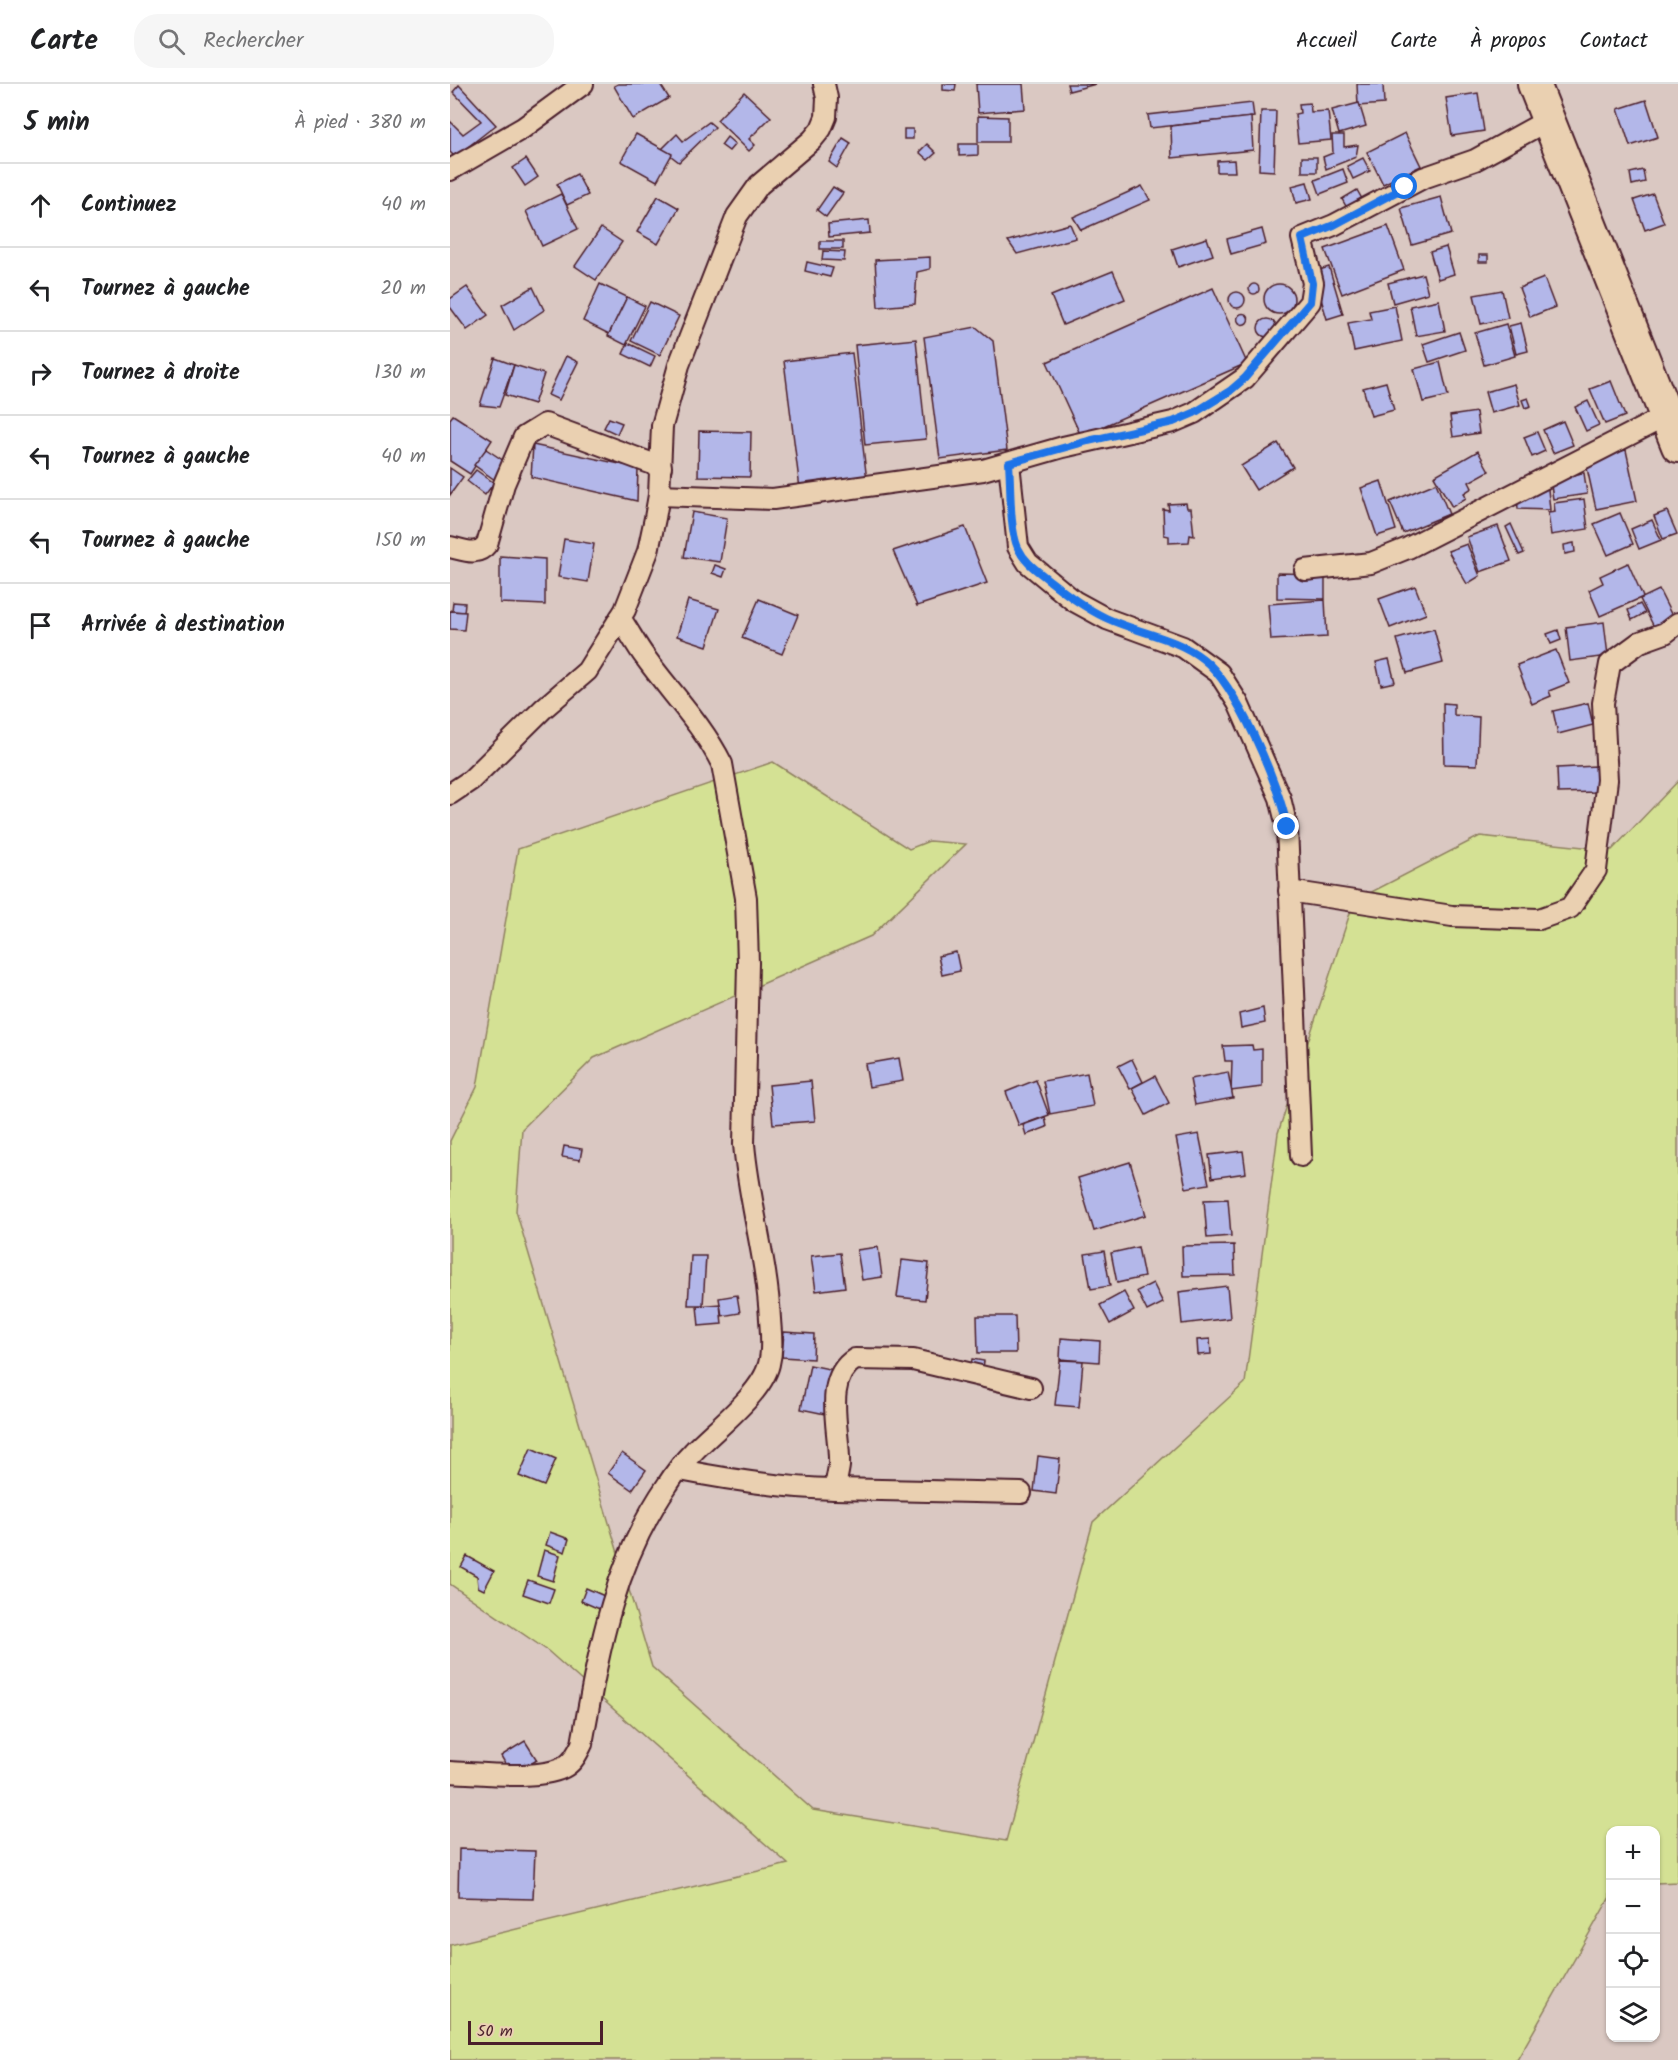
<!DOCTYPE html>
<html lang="fr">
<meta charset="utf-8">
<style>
:root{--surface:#fff;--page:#f6f6f6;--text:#202124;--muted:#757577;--line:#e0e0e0}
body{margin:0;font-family:Kalam,sans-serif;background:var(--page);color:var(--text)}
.controls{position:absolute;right:18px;bottom:18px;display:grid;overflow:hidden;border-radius:12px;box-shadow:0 2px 4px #0004}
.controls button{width:54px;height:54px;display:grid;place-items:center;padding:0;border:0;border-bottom:2px solid var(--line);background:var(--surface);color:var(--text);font:30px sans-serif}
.scale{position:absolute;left:18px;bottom:15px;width:135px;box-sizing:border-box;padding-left:6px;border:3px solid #4a1f2b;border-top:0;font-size:16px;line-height:21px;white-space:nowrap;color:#4a1f2b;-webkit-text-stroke:4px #ead0b1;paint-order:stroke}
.stop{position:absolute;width:18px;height:18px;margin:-14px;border:4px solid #1a73e8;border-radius:50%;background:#fff}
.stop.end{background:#1a73e8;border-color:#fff;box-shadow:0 2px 6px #0008}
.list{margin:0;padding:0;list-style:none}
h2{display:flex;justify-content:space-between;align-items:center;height:78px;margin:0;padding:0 24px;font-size:26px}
h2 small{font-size:20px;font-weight:400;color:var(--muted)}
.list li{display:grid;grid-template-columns:39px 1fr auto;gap:18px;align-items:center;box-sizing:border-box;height:84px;padding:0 24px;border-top:2px solid var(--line)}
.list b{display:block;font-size:22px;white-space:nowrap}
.list em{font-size:20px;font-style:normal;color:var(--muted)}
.icon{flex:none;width:33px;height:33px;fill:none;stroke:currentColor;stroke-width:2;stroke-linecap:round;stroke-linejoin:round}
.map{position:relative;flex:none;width:1228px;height:1976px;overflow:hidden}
header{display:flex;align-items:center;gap:36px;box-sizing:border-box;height:84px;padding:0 30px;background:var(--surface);border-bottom:2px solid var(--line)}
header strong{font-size:28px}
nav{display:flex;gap:33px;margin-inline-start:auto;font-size:21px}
.search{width:420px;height:54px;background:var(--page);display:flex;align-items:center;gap:15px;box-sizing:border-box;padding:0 21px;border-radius:24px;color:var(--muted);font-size:22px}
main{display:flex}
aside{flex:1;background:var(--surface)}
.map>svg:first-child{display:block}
.green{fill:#d4e194;stroke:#8f8060;stroke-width:1.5}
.building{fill:#b3b7e9;stroke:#4a1f2b;stroke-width:1.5}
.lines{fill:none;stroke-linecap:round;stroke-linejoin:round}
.minor-casing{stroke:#4a1f2b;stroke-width:24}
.primary-casing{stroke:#4a1f2b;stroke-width:36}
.minor{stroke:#ead0b1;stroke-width:20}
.primary{stroke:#ead0b1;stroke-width:32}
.route{stroke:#1a73e8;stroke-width:8}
</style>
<header>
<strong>Carte</strong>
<div class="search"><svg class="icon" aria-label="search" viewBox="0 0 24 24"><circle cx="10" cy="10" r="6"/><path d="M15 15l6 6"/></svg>Rechercher</div>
<nav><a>Accueil</a><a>Carte</a><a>À propos</a><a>Contact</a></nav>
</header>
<main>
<aside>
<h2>5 min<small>À pied · 380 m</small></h2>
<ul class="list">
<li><svg class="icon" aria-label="ahead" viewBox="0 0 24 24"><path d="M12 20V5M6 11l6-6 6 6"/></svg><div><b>Continuez</b></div><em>40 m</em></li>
<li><svg class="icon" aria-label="left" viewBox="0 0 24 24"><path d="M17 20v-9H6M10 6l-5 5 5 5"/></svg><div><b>Tournez à gauche</b></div><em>20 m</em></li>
<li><svg class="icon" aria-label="right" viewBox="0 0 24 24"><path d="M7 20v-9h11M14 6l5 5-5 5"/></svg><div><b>Tournez à droite</b></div><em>130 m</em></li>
<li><svg class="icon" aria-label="left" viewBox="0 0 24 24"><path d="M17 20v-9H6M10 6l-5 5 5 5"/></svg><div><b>Tournez à gauche</b></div><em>40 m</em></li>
<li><svg class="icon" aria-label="left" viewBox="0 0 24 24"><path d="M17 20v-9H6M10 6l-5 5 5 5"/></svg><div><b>Tournez à gauche</b></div><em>150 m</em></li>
<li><svg class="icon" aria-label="arrive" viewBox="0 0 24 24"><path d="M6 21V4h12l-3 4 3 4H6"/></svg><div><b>Arrivée à destination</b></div></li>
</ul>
</aside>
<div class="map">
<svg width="1228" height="1976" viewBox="0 0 1228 1976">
<rect width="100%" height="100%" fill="#dac8c2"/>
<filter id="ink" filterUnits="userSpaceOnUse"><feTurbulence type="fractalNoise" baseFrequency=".0167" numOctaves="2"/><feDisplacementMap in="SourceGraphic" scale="12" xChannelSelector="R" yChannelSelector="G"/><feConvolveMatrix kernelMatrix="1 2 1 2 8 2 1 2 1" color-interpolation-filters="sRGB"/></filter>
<g filter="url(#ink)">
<path class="green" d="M 323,678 L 459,765 L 479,757 L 516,760 L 421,852 L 144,974 L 72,1045 L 66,1127 L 202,1583 L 363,1726 L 556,1757 L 643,1438 L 795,1299 L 828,1049 L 904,817 L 1030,752 L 1162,766 L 1228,697 L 1228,1798 L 1206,1799 L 1206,1746 L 1160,1746 L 1160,1813 L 1067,1976 L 0,1976 L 0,1861 L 338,1780 L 98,1567 L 0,1500 L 0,1057 L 27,1003 L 68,765 Z"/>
<g class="building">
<path d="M 168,0 L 210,0 L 219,14 L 183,35 L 164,2 Z"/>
<path d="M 493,0 L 506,0 L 505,7 L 493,6 Z"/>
<path d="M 526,0 L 573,0 L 575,25 L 528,29 Z"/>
<path d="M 617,0 L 646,0 L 619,7 Z"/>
<path d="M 907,0 L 933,0 L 934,20 L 908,22 Z"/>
<path d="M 9,1 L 46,41 L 5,73 L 0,68 L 0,37 L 13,50 L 31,37 L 3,8 Z"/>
<path d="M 294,8 L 321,33 L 299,55 L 305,61 L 299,67 L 267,36 Z"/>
<path d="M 1028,9 L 1034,47 L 1002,52 L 996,14 Z"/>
<path d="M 1196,16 L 1208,53 L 1180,62 L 1168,25 Z"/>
<path d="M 802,19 L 804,33 L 700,44 L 698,31 Z"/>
<path d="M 860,19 L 861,28 L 878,27 L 881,56 L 848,59 L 845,30 L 850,29 L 849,20 Z"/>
<path d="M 909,19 L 916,42 L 889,50 L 882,26 Z"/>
<path d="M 811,27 L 826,27 L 824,87 L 809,86 Z"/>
<path d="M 528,32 L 558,33 L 558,58 L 528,58 Z"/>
<path d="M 801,33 L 803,66 L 722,74 L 721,42 Z"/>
<path d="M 259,38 L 265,43 L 229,78 L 212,65 L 227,50 L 233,57 Z"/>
<rect x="454" y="45" width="9" height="10"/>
<path d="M 955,49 L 971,82 L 933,100 L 917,68 Z"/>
<path d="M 186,50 L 222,70 L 207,97 L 171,77 Z"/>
<path d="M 882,51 L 894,51 L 894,63 L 908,61 L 906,73 L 876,85 L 873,73 L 883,69 Z"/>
<path d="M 277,53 L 285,60 L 279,67 L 271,61 Z"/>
<path d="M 393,54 L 401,59 L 387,84 L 379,78 Z"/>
<path d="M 477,60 L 486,69 L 478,76 L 469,68 Z"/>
<path d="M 509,60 L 528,60 L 528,71 L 509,72 Z"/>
<rect x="852" y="73" width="15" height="15"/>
<path d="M 913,74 L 920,87 L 903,95 L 897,82 Z"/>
<path d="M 76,75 L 88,93 L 75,102 L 63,84 Z"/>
<path d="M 784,76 L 785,88 L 767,88 L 767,77 Z"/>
<path d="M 893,85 L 898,99 L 870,110 L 865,96 Z"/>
<path d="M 1193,86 L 1195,98 L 1182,101 L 1180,89 Z"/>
<path d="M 127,90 L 138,111 L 117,121 L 107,100 Z"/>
<path d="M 857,98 L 862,115 L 846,119 L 842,102 Z"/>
<path d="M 692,102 L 700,116 L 631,146 L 623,133 Z"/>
<path d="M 383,103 L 393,109 L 376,133 L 367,126 Z"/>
<path d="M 907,106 L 912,115 L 897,124 L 892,115 Z"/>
<path d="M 111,110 L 128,145 L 92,162 L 76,127 Z"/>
<path d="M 1203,110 L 1214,139 L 1195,146 L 1184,116 Z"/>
<path d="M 208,112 L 229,124 L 208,160 L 187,148 Z"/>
<path d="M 991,113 L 1001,150 L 962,161 L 951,124 Z"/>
<path d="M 419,136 L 420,149 L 379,153 L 378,140 Z"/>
<path d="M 620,140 L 626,154 L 567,170 L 558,157 Z"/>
<path d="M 938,142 L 954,186 L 892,210 L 875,165 Z"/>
<path d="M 151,144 L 172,158 L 146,196 L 125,182 Z"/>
<path d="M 812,145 L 816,160 L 781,170 L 777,155 Z"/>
<path d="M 757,154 L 763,171 L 728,183 L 722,165 Z"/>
<rect x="370" y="157" width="23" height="8"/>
<path d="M 996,163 L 1004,190 L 988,195 L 980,168 Z"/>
<path d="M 373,167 L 395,168 L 394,177 L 372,176 Z"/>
<rect x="1029" y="171" width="9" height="7"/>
<path d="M 480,173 L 480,185 L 467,188 L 465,220 L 428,223 L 425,176 Z"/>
<path d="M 357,178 L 383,184 L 380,193 L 355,187 Z"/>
<path d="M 879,183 L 893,230 L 877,235 L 863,188 Z"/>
<path d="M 663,187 L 675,215 L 613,241 L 601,212 Z"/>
<path d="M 973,190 L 978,209 L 943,219 L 938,199 Z"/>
<path d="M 1094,194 L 1105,223 L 1080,233 L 1069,204 Z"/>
<path d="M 150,200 L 177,213 L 159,250 L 133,237 Z"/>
<circle cx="804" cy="205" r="5"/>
<circle cx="829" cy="215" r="15"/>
<path d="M 17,203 L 38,231 L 17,246 L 0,223 L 0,215 Z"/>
<path d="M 83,203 L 94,226 L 64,246 L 52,221 Z"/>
<path d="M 763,204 L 797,279 L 631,352 L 597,278 Z"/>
<path d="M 1052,206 L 1058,234 L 1031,240 L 1024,211 Z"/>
<circle cx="787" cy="216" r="8"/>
<path d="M 177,213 L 195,222 L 176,261 L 158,252 Z"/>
<path d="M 989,216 L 995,247 L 966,252 L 960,222 Z"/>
<path d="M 200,218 L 229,232 L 210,271 L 181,257 Z"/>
<path d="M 945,222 L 952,257 L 904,267 L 898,239 L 921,235 L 919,227 Z"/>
<circle cx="793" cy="235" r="5.5"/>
<circle cx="817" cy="244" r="9"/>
<path d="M 1071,239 L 1078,267 L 1066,270 L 1059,242 Z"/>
<path d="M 1056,240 L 1065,272 L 1034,281 L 1025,249 Z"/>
<path d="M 526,243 L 543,257 L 557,366 L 490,375 L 474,253 Z"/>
<path d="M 1009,248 L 1015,266 L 979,278 L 973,260 Z"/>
<path d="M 466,255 L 476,355 L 415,361 L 405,261 Z"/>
<path d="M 178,259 L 205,272 L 200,283 L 173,270 Z"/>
<path d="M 402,269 L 417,397 L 350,405 L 334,277 Z"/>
<path d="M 116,272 L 128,278 L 109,316 L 98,311 Z"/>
<path d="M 45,274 L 64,281 L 49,323 L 30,321 Z"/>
<path d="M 990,278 L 998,312 L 973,318 L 964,285 Z"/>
<path d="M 64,281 L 94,290 L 84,320 L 55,311 Z"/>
<path d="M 1161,297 L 1175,332 L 1155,340 L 1140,305 Z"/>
<path d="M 936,298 L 944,326 L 921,332 L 913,304 Z"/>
<path d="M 1064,300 L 1070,321 L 1041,329 L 1035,308 Z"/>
<path d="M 1078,314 L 1081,322 L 1075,324 L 1072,316 Z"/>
<path d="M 1138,317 L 1149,341 L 1136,347 L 1125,323 Z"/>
<path d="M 1026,328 L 1029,349 L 1003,353 L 1000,332 Z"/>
<path d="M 3,331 L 42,356 L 20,390 L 0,377 L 0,335 Z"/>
<path d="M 159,334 L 172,339 L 167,350 L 154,344 Z"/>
<path d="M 1113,337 L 1123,361 L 1103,369 L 1093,346 Z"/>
<path d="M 249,347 L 301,348 L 300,393 L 248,392 Z"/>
<path d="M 1087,348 L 1095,367 L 1082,373 L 1074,353 Z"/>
<path d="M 828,359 L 843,383 L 806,406 L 791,382 Z"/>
<path d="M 83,361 L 188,384 L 187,417 L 81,393 Z"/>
<path d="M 36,365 L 57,379 L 45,396 L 24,381 Z"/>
<path d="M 1176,366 L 1187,417 L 1146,425 L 1135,375 Z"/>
<path d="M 1028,367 L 1039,387 L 1019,398 L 1022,404 L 1014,409 L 1016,414 L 1002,423 L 984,392 Z"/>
<path d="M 0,384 L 13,393 L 0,411 Z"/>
<path d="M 26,386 L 44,399 L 35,411 L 17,397 Z"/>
<path d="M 1134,389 L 1137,410 L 1103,415 L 1100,394 Z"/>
<path d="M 1097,395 L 1100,426 L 1068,425 L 1067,413 Z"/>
<path d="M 931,397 L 946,446 L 927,452 L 911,404 Z"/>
<path d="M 986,399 L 999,430 L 953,449 L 940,418 Z"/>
<path d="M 1134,415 L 1138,445 L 1101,451 L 1098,429 L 1105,428 L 1104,419 Z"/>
<path d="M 736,419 L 737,424 L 741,424 L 744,452 L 740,451 L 739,458 L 719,459 L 719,452 L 714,451 L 713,425 L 719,426 L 718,420 Z"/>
<path d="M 1217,427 L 1227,450 L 1213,455 L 1204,432 Z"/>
<path d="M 242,428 L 277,434 L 270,478 L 234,473 Z"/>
<path d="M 1170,429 L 1183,460 L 1158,471 L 1144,440 Z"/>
<path d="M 1202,436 L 1211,456 L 1189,465 L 1181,445 Z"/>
<path d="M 1061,440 L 1074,469 L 1069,471 L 1056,443 Z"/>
<path d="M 1048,442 L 1061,477 L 1030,488 L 1017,453 Z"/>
<path d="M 515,443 L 537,499 L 467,522 L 443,467 Z"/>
<path d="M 114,455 L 144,460 L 138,498 L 108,493 Z"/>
<path d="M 1124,459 L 1125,468 L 1115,470 L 1114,461 Z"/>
<path d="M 1017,460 L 1030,492 L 1017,500 L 998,467 Z"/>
<path d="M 50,472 L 95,475 L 95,521 L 50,519 Z"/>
<path d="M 1178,479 L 1193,513 L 1150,532 L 1139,506 L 1153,499 L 1150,492 Z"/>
<path d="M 265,481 L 276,485 L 273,493 L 262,489 Z"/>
<path d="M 827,489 L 875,490 L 875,515 L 827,514 Z"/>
<path d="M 965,502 L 976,530 L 940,544 L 929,515 Z"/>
<path d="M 1209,506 L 1223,534 L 1204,543 L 1190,515 Z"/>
<path d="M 309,515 L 348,531 L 332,570 L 292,554 Z"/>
<path d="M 238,516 L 269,525 L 257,562 L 227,552 Z"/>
<path d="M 875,516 L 877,553 L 821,556 L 818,520 Z"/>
<path d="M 3,518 L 15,519 L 14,528 L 2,527 Z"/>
<path d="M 1190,520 L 1195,529 L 1182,536 L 1178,526 Z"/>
<path d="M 0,527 L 16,528 L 14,546 L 0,545 Z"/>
<path d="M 1154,538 L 1158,572 L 1120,577 L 1116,543 Z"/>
<path d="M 984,545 L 993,579 L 957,589 L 947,555 Z"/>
<path d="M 1108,546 L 1111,556 L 1101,560 L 1097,550 Z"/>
<path d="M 1106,566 L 1119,599 L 1099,607 L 1101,612 L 1082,620 L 1067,581 Z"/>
<path d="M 939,575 L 945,598 L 931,601 L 926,578 Z"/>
<path d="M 993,619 L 1004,620 L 1004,631 L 1029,633 L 1027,681 L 994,680 Z"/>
<path d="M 1138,619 L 1143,641 L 1108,650 L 1103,627 Z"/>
<path d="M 1146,682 L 1146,708 L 1108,709 L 1107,684 Z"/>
<path d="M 506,868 L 510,887 L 492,891 L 488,872 Z"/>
<path d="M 813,924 L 815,939 L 791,944 L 789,930 Z"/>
<path d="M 802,961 L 803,966 L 812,965 L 812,1003 L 781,1007 L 782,977 L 775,977 L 773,962 Z"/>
<path d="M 449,974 L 453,997 L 419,1003 L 415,980 Z"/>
<path d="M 682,975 L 693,998 L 680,1005 L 668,982 Z"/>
<path d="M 778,988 L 783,1014 L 745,1021 L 740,995 Z"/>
<path d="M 637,989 L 643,1022 L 600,1030 L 593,997 Z"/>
<path d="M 705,992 L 719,1019 L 696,1031 L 682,1004 Z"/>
<path d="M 586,996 L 599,1031 L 569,1042 L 556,1008 Z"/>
<path d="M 361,997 L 365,1037 L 323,1040 L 319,1001 Z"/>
<path d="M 595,1033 L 597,1043 L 576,1051 L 573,1041 Z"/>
<path d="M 749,1050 L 759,1100 L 736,1104 L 726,1054 Z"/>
<path d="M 114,1062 L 132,1065 L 130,1076 L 112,1073 Z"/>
<path d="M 793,1067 L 796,1089 L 762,1094 L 759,1071 Z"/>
<path d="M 680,1078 L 696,1131 L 644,1147 L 628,1094 Z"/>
<path d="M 778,1115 L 781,1152 L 757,1154 L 754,1116 Z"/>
<path d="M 784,1161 L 785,1191 L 733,1192 L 732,1162 Z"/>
<path d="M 428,1163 L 432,1193 L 412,1196 L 407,1166 Z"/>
<path d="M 688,1163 L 694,1193 L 667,1199 L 661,1169 Z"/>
<path d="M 654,1167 L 660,1202 L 641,1205 L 635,1170 Z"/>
<path d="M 390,1169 L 395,1203 L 366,1207 L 361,1172 Z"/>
<path d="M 241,1172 L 256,1172 L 253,1221 L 238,1221 Z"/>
<path d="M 452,1176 L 479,1179 L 475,1216 L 447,1213 Z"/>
<path d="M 703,1199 L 713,1219 L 697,1227 L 687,1207 Z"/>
<path d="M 777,1202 L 780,1234 L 732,1240 L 729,1208 Z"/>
<path d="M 674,1208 L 684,1227 L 660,1240 L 650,1221 Z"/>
<path d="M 287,1211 L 290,1229 L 272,1232 L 269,1214 Z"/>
<path d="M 270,1220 L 272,1240 L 249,1242 L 247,1222 Z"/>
<path d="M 527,1232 L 565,1232 L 566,1269 L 528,1269 Z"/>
<path d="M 334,1248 L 364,1250 L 363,1275 L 332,1273 Z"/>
<path d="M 611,1254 L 650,1257 L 649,1278 L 610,1275 Z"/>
<path d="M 760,1255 L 761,1270 L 748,1271 L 747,1256 Z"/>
<path d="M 522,1275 L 534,1277 L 532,1290 L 520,1288 Z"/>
<path d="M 610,1276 L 633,1277 L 629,1323 L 605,1321 Z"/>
<path d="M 360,1281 L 389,1287 L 380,1331 L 351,1325 Z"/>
<path d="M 81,1364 L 106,1375 L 94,1402 L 69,1392 Z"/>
<path d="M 172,1369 L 196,1386 L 182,1406 L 158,1389 Z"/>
<path d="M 588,1372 L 610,1375 L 606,1410 L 584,1407 Z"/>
<path d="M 100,1448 L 119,1455 L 115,1468 L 96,1461 Z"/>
<path d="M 94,1466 L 110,1471 L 103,1497 L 87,1492 Z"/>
<path d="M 17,1472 L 44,1487 L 34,1506 L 28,1503 L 27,1492 L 11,1483 Z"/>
<path d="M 78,1496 L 104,1505 L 99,1519 L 73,1510 Z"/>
<path d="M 136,1504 L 159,1514 L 154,1527 L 131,1517 Z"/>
<path d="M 75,1657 L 87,1676 L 62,1691 L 51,1672 Z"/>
<path d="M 9,1765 L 85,1767 L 83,1815 L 8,1813 Z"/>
</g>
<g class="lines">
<g class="minor-casing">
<g id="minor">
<path d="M 0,86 L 73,44 L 133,0"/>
<path d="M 559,379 L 568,463 L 578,479 L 624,517 L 657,535 L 733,563 L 769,589 L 788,619 L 830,714 L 837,743 L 851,1072"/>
<path d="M 209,411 L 323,415 L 533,386 L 613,363 L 723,338 L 744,329 L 795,294 L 860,218 L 863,199 L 852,154 L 884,141 L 973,94 L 1025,76 L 1098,36"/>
<path d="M 0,463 C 14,466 27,473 37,460 L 54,400 L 74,353 L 95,340 L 211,383"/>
<path d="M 855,486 L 921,479 L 958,464 L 1216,332"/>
<path d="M 0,710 L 21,696 L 94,624 L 137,587 L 175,526 L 198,467 L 205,434 L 209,411 L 212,342 L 229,281 L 287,132 L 309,101 L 362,56 L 371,45 L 376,33 L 377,14 L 374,0"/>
<path d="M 839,807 L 1002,832 L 1089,835 L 1120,824 L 1146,786 L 1157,696 L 1153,619 L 1160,580 L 1190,558 L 1215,549 L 1228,539"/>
<path d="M 230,1386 C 281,1396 332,1404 385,1405 C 386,1397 388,1389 389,1382 C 391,1350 371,1296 405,1275 L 463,1276 L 581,1304"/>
<path d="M 385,1405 L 571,1409"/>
<path d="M 0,1688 C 27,1689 94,1697 116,1682 C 124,1677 128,1668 132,1660 C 149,1566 163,1480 218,1400 C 225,1389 234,1377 243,1368 C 265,1345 312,1310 319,1280 C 323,1265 321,1250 320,1235 C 317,1175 299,1119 294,1060 L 298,879 L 296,814 L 272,680 C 252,640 221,609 195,573 C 186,561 179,547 170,534"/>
</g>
</g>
<g class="primary-casing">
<path id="primary" d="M 1084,0 L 1228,362"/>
</g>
<use href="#minor" class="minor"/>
<use href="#primary" class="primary"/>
</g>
</g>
<g class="lines" filter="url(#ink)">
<path class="route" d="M 837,743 C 830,702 786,600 753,575 C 725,553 688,549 656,534 C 635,524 618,511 600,497 C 588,487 575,479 568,464 C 559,443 561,403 559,379 L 638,357 L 723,338 L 744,329 L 780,307 L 795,294 L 860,218 L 862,199 L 852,154 L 884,141 L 955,103"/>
</g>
</svg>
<div class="controls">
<button>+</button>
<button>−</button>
<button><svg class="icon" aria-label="locate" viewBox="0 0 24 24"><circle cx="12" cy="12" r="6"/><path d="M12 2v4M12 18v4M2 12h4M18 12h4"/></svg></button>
<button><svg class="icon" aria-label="layers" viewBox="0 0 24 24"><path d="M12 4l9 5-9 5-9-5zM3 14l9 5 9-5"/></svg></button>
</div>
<div class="scale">50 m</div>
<div class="stop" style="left:955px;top:103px"></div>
<div class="stop end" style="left:837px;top:743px"></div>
</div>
</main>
